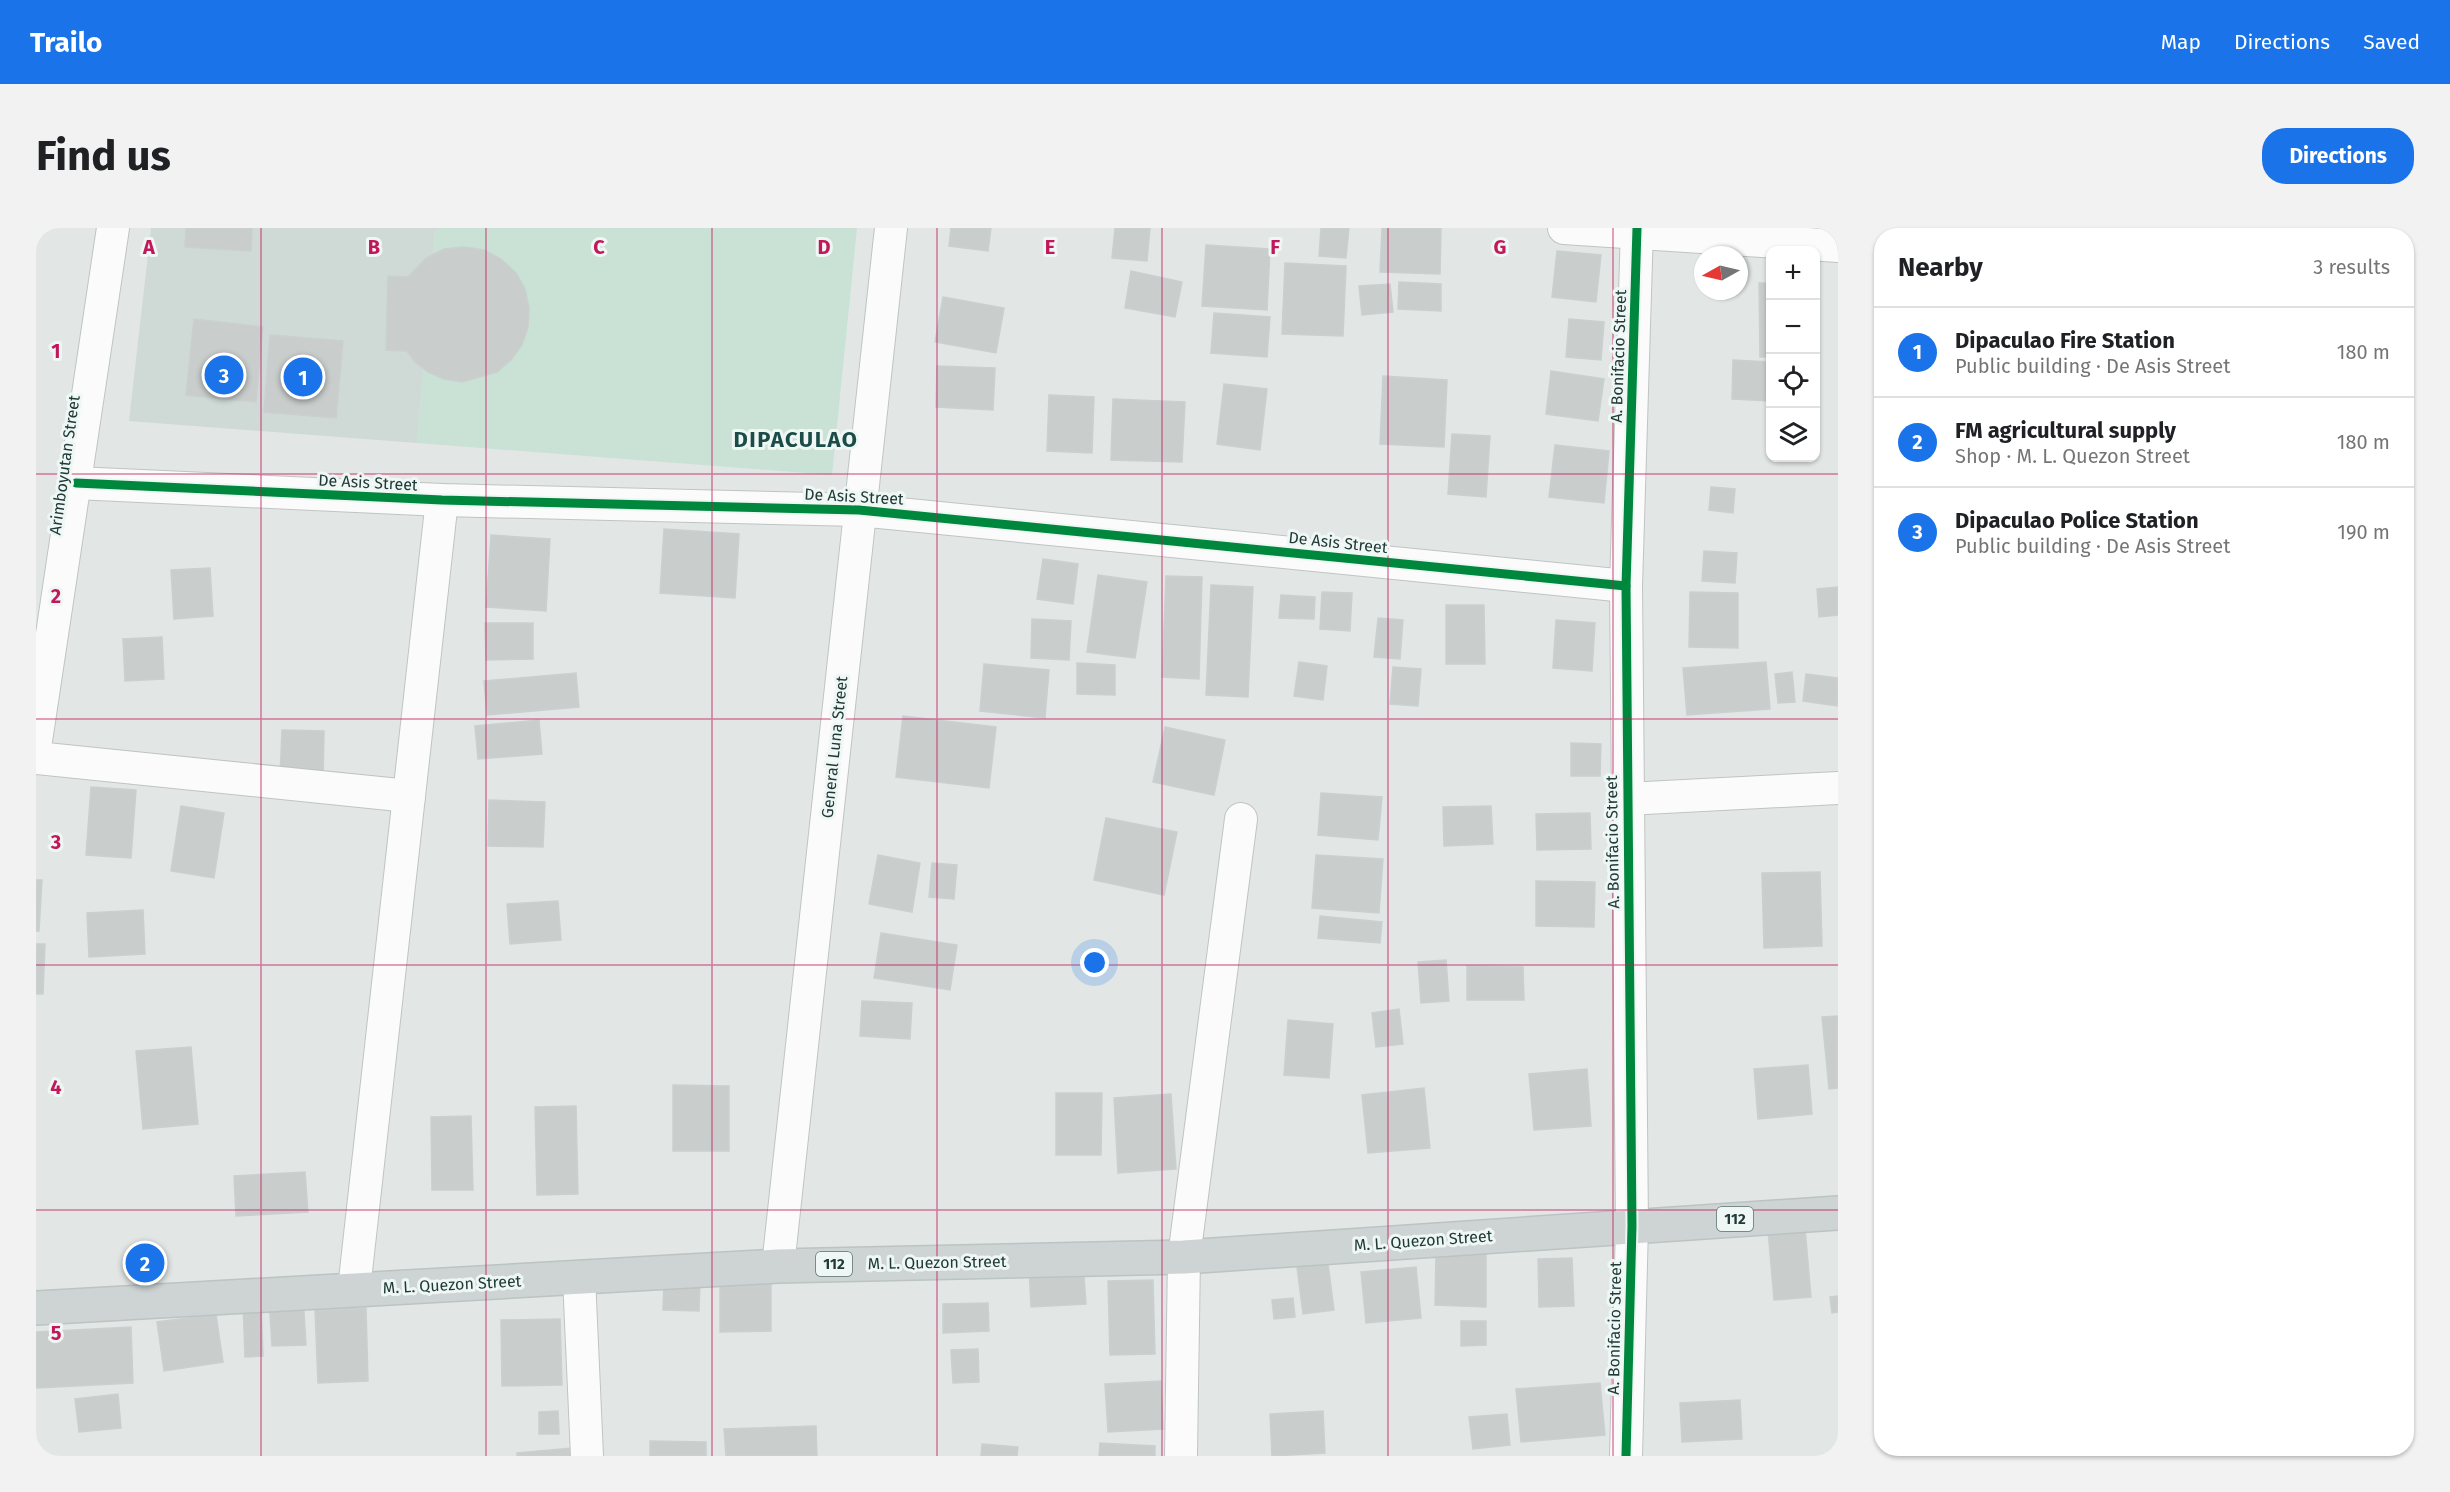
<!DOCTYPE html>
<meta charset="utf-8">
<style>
:root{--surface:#fff;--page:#f2f2f2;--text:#202124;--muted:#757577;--line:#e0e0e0;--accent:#1a73e8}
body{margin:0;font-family:"Fira Sans",sans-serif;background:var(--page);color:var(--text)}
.controls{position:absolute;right:18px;top:18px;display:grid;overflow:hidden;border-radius:12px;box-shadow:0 2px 4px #0004}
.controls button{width:54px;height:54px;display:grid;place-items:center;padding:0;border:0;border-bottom:2px solid var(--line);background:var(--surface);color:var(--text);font:30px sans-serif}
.compass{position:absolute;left:1658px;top:18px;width:54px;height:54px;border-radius:50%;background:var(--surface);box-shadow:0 2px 4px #0004;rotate:262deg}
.you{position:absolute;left:1059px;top:735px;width:21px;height:21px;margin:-15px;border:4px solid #fff;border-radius:50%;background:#1a73e8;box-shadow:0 0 0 9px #1a73e833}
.badge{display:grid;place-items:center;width:39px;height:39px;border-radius:50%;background:var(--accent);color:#fff;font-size:20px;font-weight:700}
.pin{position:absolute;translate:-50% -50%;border:3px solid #fff;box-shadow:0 2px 6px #0006}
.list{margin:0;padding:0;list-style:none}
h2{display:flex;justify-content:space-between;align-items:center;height:78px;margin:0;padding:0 24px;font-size:26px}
h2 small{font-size:20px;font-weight:400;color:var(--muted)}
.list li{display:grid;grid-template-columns:39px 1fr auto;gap:18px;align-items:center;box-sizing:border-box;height:90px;padding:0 24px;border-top:2px solid var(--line)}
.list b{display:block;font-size:22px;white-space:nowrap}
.list p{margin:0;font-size:20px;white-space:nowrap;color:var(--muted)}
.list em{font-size:20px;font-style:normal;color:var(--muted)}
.icon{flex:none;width:33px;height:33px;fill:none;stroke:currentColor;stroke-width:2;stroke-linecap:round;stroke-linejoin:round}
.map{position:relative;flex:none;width:1802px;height:1228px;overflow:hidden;border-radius:24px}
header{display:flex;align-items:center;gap:36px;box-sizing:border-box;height:84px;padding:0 30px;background:var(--accent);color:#fff}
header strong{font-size:28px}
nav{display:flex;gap:33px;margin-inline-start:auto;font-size:21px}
.intro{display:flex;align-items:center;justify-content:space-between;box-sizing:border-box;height:144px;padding:0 36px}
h1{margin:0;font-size:42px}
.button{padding:15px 27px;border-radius:24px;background:var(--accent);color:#fff;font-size:21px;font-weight:700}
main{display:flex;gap:36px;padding:0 36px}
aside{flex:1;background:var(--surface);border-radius:24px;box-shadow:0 2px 4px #0004}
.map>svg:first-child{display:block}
.built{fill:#cfd9d6}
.green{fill:#cae1d5}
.building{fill:#c9cecd;stroke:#cad0cf;stroke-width:1.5}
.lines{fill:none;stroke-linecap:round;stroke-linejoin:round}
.street-casing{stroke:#bfc4c3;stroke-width:34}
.primary-casing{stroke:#bbc4c3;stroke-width:36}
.street{stroke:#fbfbfb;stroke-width:32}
.primary{stroke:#cdd4d3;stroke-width:33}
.cycleway-casing{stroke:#eff7f4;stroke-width:13}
.cycleway{stroke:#00873e;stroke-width:9}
.grid{fill:none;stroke:#c2185b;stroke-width:1.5;stroke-opacity:0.55}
.labels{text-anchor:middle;stroke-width:6;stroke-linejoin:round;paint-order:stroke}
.shield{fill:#eff7f4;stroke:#5e7370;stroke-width:1.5}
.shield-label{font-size:15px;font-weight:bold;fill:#203a37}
.street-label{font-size:16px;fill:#203a37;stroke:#eff7f4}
.district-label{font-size:22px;font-weight:bold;letter-spacing:1.5px;fill:#1c4c48;stroke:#eff7f4}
.grid-label{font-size:20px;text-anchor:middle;font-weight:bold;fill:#c2185b;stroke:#eff7f4;stroke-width:6;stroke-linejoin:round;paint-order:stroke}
</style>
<header>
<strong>Trailo</strong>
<nav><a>Map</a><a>Directions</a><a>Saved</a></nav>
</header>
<div class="intro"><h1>Find us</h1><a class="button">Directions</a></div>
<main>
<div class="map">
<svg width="1802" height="1228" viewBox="0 0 1802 1228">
<rect width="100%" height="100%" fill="#e2e7e6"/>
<path class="built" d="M 115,0 L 405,0 L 399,3 L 381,215 L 93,193 Z"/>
<path class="green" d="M 405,0 L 821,0 L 796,247 L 381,215 L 399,3 Z"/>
<g class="building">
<path d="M 150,0 L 216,0 L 215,23 L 149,19 Z"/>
<path d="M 915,0 L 955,0 L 952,23 L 913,18 Z"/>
<path d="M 1079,0 L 1114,0 L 1111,33 L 1076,30 Z"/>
<path d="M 1285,0 L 1313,0 L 1310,30 L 1283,28 Z"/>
<path d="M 1346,0 L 1405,0 L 1404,46 L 1344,44 Z"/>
<path d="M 1170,17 L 1234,21 L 1231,82 L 1166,78 Z"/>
<path d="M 428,19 L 448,22 L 465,31 L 480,45 L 489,61 L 493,80 L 492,99 L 486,117 L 475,132 L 461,144 L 426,154 L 408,151 L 392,144 L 378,133 L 371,123 L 350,122 L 352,48 L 372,49 L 390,30 L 408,21 Z"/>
<path d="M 1521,23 L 1565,27 L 1560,74 L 1516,69 Z"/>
<path d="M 1249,35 L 1310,38 L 1307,108 L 1246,106 Z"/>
<path d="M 1095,43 L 1146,54 L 1139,89 L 1089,80 Z"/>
<path d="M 1363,54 L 1405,56 L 1405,83 L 1362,81 Z"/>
<path d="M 1723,55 L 1734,55 L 1734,129 L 1724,129 Z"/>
<path d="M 1354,56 L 1357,84 L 1326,87 L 1323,58 Z"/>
<path d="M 907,69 L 968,80 L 960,125 L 899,114 Z"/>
<path d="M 1178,85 L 1234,89 L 1231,129 L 1175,125 Z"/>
<path d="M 158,91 L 227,99 L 220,174 L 150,167 Z"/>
<path d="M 1533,91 L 1568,94 L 1565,132 L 1530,129 Z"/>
<path d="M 234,107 L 307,113 L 300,190 L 228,184 Z"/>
<path d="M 1697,132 L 1734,134 L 1734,173 L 1696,171 Z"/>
<path d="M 901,138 L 959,140 L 957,182 L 900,179 Z"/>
<path d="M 1515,143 L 1568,151 L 1562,193 L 1510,186 Z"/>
<path d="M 1347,148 L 1411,152 L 1408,219 L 1344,216 Z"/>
<path d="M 1188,156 L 1231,161 L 1224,222 L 1181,216 Z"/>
<path d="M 1013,167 L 1058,169 L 1056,225 L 1011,223 Z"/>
<path d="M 1077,171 L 1149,174 L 1146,234 L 1075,232 Z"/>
<path d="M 1416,206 L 1454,208 L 1450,269 L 1412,266 Z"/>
<path d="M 1519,217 L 1573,223 L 1568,275 L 1513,269 Z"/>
<path d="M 1675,259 L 1699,261 L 1697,285 L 1673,282 Z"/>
<path d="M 628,301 L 703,306 L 699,370 L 624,365 Z"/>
<path d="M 455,307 L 514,311 L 510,383 L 450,379 Z"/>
<path d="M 1668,323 L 1701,325 L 1699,355 L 1666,353 Z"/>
<path d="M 1007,331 L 1042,336 L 1037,376 L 1001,371 Z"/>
<path d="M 174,340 L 177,388 L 138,391 L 135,342 Z"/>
<path d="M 1062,347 L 1111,354 L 1099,430 L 1051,424 Z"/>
<path d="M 1130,348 L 1166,349 L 1163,451 L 1126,449 Z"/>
<path d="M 1175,357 L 1217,359 L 1212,469 L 1170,467 Z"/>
<path d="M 1802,359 L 1802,387 L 1783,389 L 1781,361 Z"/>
<path d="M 1286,364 L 1316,365 L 1314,403 L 1284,401 Z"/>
<path d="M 1654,364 L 1702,365 L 1702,420 L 1653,419 Z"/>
<path d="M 1245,367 L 1279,369 L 1278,391 L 1243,390 Z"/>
<path d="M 1410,377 L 1448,377 L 1449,436 L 1410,436 Z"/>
<path d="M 1342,390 L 1367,392 L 1364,431 L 1338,429 Z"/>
<path d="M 996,391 L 1035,393 L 1033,432 L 995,430 Z"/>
<path d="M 1520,392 L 1559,395 L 1556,443 L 1517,440 Z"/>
<path d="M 449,395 L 497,395 L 497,431 L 450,432 Z"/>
<path d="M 126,409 L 128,451 L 89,453 L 87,411 Z"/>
<path d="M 1263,434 L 1291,438 L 1287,472 L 1258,468 Z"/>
<path d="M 1730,434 L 1734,481 L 1651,487 L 1647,440 Z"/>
<path d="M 1041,435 L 1079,437 L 1079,467 L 1041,466 Z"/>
<path d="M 948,436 L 1013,442 L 1009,490 L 944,483 Z"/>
<path d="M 1357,439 L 1385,441 L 1382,478 L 1354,476 Z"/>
<path d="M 1756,444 L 1759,474 L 1742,475 L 1739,446 Z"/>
<path d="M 540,445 L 543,479 L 451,487 L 448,453 Z"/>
<path d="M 1770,446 L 1802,450 L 1801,478 L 1767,473 Z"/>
<path d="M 867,488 L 960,499 L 953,560 L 860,549 Z"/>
<path d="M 503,492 L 506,526 L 442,531 L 439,498 Z"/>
<path d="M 1129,499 L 1189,512 L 1178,567 L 1117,554 Z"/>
<path d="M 246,502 L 288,503 L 287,552 L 244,550 Z"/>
<path d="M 1535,515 L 1565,516 L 1564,548 L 1535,548 Z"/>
<path d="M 55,559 L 100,562 L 95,630 L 50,627 Z"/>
<path d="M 1285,565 L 1346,569 L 1342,612 L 1282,607 Z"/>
<path d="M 453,572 L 509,574 L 507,619 L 452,618 Z"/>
<path d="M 145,578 L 188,585 L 178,650 L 135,643 Z"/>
<path d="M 1455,578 L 1457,616 L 1408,618 L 1407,579 Z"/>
<path d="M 1554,585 L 1555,621 L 1501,622 L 1500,586 Z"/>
<path d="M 1070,590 L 1141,604 L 1128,667 L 1058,652 Z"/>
<path d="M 842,627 L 884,635 L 876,684 L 833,676 Z"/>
<path d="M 1280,627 L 1347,631 L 1343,685 L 1276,680 Z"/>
<path d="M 896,635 L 921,637 L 918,671 L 893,669 Z"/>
<path d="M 1784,644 L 1786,718 L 1728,720 L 1726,645 Z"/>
<path d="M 0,652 L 6,652 L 3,703 L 0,703 Z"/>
<path d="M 1500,653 L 1559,654 L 1558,699 L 1500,698 Z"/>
<path d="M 522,673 L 525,712 L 474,716 L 471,676 Z"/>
<path d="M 107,682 L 109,726 L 53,729 L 51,685 Z"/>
<path d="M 1284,688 L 1346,694 L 1344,715 L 1282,710 Z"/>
<path d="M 845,705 L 921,717 L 914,762 L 838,750 Z"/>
<path d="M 0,716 L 9,716 L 7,766 L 0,766 Z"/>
<path d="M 1410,732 L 1413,773 L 1385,775 L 1382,734 Z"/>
<path d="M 1431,738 L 1487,739 L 1488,772 L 1431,772 Z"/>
<path d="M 826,773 L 876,775 L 874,811 L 824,808 Z"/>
<path d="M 1363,781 L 1367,816 L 1340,819 L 1336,785 Z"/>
<path d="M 1802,788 L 1802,860 L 1793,861 L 1786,789 Z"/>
<path d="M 1252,792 L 1297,796 L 1293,850 L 1248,847 Z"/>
<path d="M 155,819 L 162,896 L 107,901 L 100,823 Z"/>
<path d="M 1772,837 L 1776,886 L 1722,891 L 1718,841 Z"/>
<path d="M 1551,841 L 1555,898 L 1498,902 L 1493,846 Z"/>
<path d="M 637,857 L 693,858 L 693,923 L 637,923 Z"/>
<path d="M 1388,860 L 1394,920 L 1332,925 L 1326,867 Z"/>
<path d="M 1020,865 L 1066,865 L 1065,927 L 1020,927 Z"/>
<path d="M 1135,866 L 1140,941 L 1082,945 L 1078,870 Z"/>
<path d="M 540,878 L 542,966 L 501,967 L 499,879 Z"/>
<path d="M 435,888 L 437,962 L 396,962 L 395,889 Z"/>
<path d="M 269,944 L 272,984 L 200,988 L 198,948 Z"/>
<path d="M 1769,1000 L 1775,1069 L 1738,1072 L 1732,1002 Z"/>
<path d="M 1400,1025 L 1450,1025 L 1450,1079 L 1399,1077 Z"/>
<path d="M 1291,1028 L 1298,1082 L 1267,1086 L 1260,1031 Z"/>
<path d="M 1536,1030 L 1538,1078 L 1503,1079 L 1502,1031 Z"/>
<path d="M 1047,1036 L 1050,1076 L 995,1079 L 993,1039 Z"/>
<path d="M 1380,1039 L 1385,1090 L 1330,1095 L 1325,1044 Z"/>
<path d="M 628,1052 L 664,1053 L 663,1083 L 627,1082 Z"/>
<path d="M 735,1052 L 735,1103 L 684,1104 L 684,1054 Z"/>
<path d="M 1117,1052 L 1119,1126 L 1074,1127 L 1072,1053 Z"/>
<path d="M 1802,1068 L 1802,1084 L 1796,1085 L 1794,1069 Z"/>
<path d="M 267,1069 L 270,1117 L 236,1118 L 233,1071 Z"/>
<path d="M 1257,1070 L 1259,1089 L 1238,1091 L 1236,1072 Z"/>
<path d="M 952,1075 L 953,1103 L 907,1105 L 907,1076 Z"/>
<path d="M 207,1076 L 225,1076 L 227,1128 L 209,1129 Z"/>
<path d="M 330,1080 L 332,1153 L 282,1155 L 279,1082 Z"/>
<path d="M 180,1086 L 187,1134 L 128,1143 L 121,1094 Z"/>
<path d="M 524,1091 L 526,1157 L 466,1158 L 465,1092 Z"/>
<path d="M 1425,1093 L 1450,1093 L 1450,1117 L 1425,1118 Z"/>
<path d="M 95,1099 L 97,1155 L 0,1160 L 0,1104 Z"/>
<path d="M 942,1121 L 943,1154 L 917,1155 L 915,1122 Z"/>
<path d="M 1125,1153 L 1127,1201 L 1072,1204 L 1069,1156 Z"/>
<path d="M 1564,1155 L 1569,1207 L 1485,1214 L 1480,1161 Z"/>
<path d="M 82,1166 L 85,1200 L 43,1204 L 39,1171 Z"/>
<path d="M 1704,1172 L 1706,1211 L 1646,1214 L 1644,1175 Z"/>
<path d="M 522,1183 L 523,1206 L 503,1206 L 503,1184 Z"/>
<path d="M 1287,1183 L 1289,1225 L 1236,1228 L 1234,1186 Z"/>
<path d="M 1471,1186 L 1474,1217 L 1437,1221 L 1433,1189 Z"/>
<path d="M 780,1198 L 781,1228 L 690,1228 L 688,1201 Z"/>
<path d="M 614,1213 L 670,1214 L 670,1228 L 614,1228 Z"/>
<path d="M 1064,1215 L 1119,1218 L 1119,1228 L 1063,1228 Z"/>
<path d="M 946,1216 L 982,1219 L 981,1228 L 945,1228 Z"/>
<path d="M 536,1220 L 536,1228 L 481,1228 L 481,1225 Z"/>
</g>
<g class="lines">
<g class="street-casing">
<g id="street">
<path d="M 1528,0 L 1802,18"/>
<path d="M 40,255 L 406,272 L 823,282 L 1590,358"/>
<path d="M 0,513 L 77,0"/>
<path d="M 0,530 L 373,568"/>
<path d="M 1590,571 L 1802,560"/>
<path d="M 742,1038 L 855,0"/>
<path d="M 543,1049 L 551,1228"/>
<path d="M 318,1061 L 406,272"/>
<path d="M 1145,1228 L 1148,1029 L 1205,591"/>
<path d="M 1590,1228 L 1596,998 L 1590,358 L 1601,0"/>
</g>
</g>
<g class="primary-casing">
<path id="primary" d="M 0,1080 L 742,1038 L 1148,1029 L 1802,985"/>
</g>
<use href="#street" class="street"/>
<use href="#primary" class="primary"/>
<g class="cycleway-casing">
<g id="cycleway">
<path d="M 40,255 L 406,272 L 823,282 L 1590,358"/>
<path d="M 1590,1228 L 1596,998 L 1590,358 L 1601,0"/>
</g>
</g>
<use href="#cycleway" class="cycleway"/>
</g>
<path class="grid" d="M 225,0 L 225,1228M 450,0 L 450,1228M 676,0 L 676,1228M 901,0 L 901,1228M 1126,0 L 1126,1228M 1352,0 L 1352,1228M 1577,0 L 1577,1228M 0,246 L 1802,246M 0,491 L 1802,491M 0,737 L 1802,737M 0,982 L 1802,982"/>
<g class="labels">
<g class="shield">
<rect x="1681" y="979" width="36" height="24" rx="4.5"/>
<rect x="780" y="1024" width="36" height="24" rx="4.5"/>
</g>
<g class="shield-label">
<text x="1699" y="996">112</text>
<text x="798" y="1041">112</text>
</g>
<g class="street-label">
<text transform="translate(1582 128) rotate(-88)" y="6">A. Bonifacio Street</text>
<text transform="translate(28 237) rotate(-82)" y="6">Arimboyutan Street</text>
<text transform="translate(332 254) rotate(3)" y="6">De Asis Street</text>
<text transform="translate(818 268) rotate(3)" y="6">De Asis Street</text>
<text transform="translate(1302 314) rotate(6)" y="6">De Asis Street</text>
<text transform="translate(798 519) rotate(-84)" y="6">General Luna Street</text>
<text transform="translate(1576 614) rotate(-91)" y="6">A. Bonifacio Street</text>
<text transform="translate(1387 1012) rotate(-4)" y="6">M. L. Quezon Street</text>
<text transform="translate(901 1034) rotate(-1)" y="6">M. L. Quezon Street</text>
<text transform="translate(416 1056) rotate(-3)" y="6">M. L. Quezon Street</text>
<text transform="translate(1578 1100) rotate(-89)" y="6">A. Bonifacio Street</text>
</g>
<g class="district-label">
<text x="760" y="219">DIPACULAO</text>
</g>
</g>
<g class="grid-label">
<text x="113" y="26">A</text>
<text x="338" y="26">B</text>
<text x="563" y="26">C</text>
<text x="788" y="26">D</text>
<text x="1014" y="26">E</text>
<text x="1239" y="26">F</text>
<text x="1464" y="26">G</text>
<text x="20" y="130">1</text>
<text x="20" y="375">2</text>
<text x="20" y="621">3</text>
<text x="20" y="866">4</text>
<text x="20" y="1112">5</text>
</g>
</svg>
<div class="controls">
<button>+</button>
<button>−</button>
<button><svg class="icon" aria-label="locate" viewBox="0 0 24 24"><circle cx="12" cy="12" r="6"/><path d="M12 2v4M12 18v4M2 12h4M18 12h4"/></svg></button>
<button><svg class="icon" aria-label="layers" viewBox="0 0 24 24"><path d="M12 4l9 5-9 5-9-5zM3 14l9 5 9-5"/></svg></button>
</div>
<svg class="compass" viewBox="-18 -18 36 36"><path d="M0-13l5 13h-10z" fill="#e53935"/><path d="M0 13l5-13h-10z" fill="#757577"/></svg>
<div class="you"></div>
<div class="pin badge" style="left:267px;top:149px">1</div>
<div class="pin badge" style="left:109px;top:1035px">2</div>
<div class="pin badge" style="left:188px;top:147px">3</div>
</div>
<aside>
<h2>Nearby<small>3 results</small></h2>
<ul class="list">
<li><span class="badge">1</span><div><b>Dipaculao Fire Station</b><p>Public building · De Asis Street</p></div><em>180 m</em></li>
<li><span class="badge">2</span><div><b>FM agricultural supply</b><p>Shop · M. L. Quezon Street</p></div><em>180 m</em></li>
<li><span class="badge">3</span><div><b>Dipaculao Police Station</b><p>Public building · De Asis Street</p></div><em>190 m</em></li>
</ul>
</aside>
</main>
